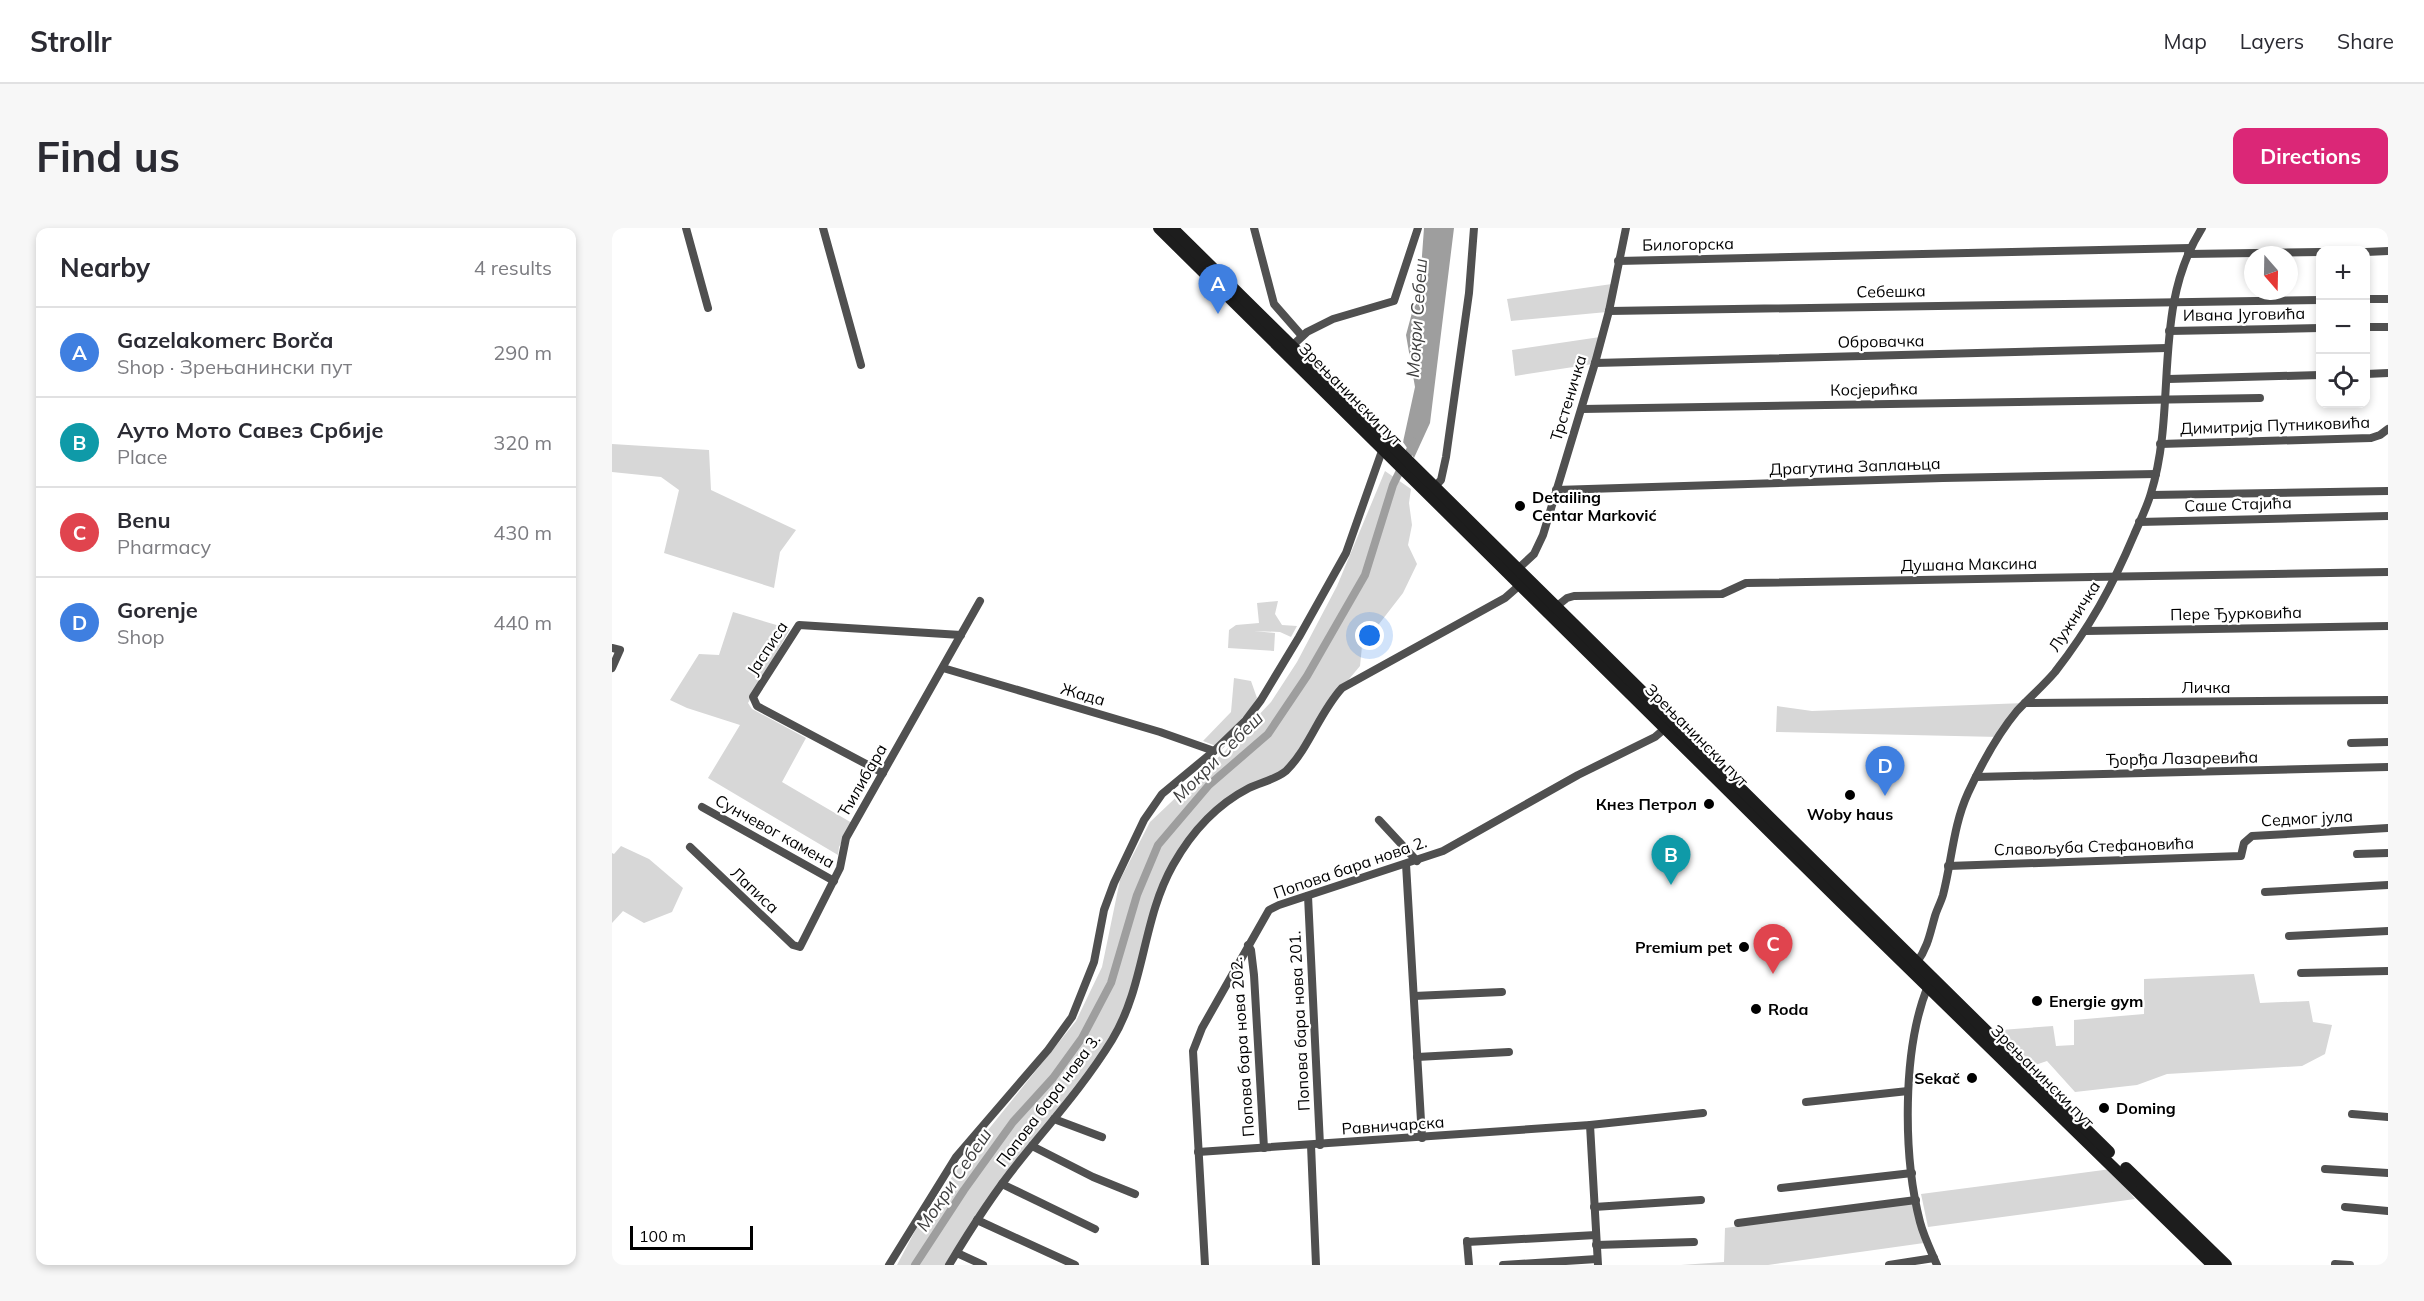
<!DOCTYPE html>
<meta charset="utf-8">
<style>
:root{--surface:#fff;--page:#f7f7f7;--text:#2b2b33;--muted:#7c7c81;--line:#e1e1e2;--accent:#db2777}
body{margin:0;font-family:Mulish,sans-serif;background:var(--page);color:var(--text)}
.controls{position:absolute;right:18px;top:18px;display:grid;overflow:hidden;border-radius:12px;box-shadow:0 3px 9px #0003}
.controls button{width:54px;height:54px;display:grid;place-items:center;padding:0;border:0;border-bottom:2px solid var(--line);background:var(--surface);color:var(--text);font:30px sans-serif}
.compass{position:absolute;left:1632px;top:18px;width:54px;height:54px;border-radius:50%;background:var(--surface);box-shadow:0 3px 9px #0003;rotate:160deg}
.scale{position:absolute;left:18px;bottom:15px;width:123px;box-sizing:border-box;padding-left:6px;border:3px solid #000;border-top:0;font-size:16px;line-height:21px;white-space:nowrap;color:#000;-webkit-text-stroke:4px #fff;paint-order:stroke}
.you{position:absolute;left:758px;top:408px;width:21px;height:21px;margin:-15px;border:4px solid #fff;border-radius:50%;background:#1a73e8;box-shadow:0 0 0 9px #1a73e833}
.badge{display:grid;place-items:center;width:39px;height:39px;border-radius:50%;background:var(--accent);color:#fff;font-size:20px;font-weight:700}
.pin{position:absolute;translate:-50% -50px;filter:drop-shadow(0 2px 3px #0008)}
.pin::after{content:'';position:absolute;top:32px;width:21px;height:18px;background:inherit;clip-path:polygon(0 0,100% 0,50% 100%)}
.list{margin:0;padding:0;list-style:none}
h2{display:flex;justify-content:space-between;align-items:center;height:78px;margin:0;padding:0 24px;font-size:26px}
h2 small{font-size:20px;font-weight:400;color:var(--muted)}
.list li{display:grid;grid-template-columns:39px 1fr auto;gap:18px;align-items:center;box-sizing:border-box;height:90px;padding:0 24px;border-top:2px solid var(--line)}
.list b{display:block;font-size:22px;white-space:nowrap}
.list p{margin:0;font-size:20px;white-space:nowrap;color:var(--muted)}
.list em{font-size:20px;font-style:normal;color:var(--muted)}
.icon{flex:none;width:33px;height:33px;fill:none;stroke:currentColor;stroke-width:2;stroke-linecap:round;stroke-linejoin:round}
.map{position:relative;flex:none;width:1776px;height:1037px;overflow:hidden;border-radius:12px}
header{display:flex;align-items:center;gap:36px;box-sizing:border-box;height:84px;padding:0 30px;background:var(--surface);border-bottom:2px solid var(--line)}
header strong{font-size:28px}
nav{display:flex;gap:33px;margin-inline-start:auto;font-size:21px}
.intro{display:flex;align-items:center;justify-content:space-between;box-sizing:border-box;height:144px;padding:0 36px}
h1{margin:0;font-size:42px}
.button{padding:15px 27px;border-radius:12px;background:var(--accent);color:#fff;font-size:21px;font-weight:700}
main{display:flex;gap:36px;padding:0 36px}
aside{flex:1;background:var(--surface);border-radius:12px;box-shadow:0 3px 9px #0003}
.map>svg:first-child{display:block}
.green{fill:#d7d7d7}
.water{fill:#9e9e9e}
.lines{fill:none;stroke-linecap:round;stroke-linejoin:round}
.canal{stroke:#9e9e9e;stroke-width:8}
.street{stroke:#505050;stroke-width:8}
.secondary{stroke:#1d1d1d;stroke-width:12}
.poi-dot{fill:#000;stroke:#fff;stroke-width:2}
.labels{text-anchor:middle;stroke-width:4.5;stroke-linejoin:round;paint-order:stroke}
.street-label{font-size:16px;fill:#000;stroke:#fff}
.poi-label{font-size:16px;font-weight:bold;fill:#000;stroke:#fff;text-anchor:start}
.water-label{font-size:18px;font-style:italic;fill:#3f3f3f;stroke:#fff}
</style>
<header>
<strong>Strollr</strong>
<nav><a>Map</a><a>Layers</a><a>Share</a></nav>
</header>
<div class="intro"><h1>Find us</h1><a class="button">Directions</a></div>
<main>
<aside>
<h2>Nearby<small>4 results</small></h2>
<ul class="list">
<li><span class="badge" style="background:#3f7fe0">A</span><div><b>Gazelakomerc Borča</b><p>Shop · Зрењанински пут</p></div><em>290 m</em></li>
<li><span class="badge" style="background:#0f9aa8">B</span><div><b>Ауто Мото Савез Србије</b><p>Place</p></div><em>320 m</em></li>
<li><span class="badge" style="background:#e0444e">C</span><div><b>Benu</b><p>Pharmacy</p></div><em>430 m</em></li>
<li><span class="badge" style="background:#3f7fe0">D</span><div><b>Gorenje</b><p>Shop</p></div><em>440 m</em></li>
</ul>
</aside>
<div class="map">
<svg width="1776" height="1037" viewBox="0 0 1776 1037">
<rect width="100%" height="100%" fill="#fff"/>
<g class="green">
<path d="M 1000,56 L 995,84 L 899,93 L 895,71 Z"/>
<path d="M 988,109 L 981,136 L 903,148 L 900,122 Z"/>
<path d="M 0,216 L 97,222 L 99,262 L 184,302 L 168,324 L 162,360 L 52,325 L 67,262 L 49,249 L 0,244 Z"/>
<path d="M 773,243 L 799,261 L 797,275 L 800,297 L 796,317 L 805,336 L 791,365 L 750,418 L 748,438 L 717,475 L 672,544 L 647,555 L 589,596 L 562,635 L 502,810 L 404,937 L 338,1037 L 285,1037 L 304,1001 L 351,933 L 464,793 L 490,739 L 508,652 L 538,594 L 612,524 L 659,474 L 685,434 L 725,358 Z"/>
<path d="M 666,373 L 663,386 L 670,397 L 685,398 L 679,409 L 668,404 L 642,403 L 663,405 L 662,423 L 616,420 L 617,402 L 624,397 L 647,395 L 645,375 Z"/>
<path d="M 121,384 L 178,401 L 136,475 L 140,481 L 194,510 L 170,554 L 240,595 L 227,619 L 226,627 L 96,550 L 128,497 L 75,480 L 58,472 L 87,426 L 107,427 Z"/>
<path d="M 622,450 L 639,453 L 645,470 L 635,485 L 604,518 L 591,513 L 619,484 Z"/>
<path d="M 1413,475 L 1387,509 L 1164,504 L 1165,478 L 1200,483 Z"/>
<path d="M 9,618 L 37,631 L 71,660 L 60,684 L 32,695 L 11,683 L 0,695 L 0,625 L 2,626 Z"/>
<path d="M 1642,746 L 1648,775 L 1697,773 L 1701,794 L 1720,797 L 1713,826 L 1690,838 L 1555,846 L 1525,857 L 1463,864 L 1435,833 L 1420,838 L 1389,802 L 1441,798 L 1444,818 L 1462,817 L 1462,792 L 1532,786 L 1532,751 Z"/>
<path d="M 1499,941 L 1523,971 L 1316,999 L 1309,966 Z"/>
<path d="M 1302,975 L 1312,1015 L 1156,1037 L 1069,1037 L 1112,1034 L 1113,1000 Z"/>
</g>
<path class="water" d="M 812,0 L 842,0 L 818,195 L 802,230 L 791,214 L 803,159 L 794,107 L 808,55 Z"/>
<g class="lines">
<path class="canal" d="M 303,1037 L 352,962 L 401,894 L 441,850 L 470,810 L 499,755 L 525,667 L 546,617 L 597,557 L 656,506 L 695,448 L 753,347 L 781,257 L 802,214"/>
<g class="street">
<path d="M 74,0 L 96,80"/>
<path d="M 211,0 L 249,137"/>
<path d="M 642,0 L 662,76 L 690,108"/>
<path d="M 1754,24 L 1776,23"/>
<path d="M 1576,26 L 1708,24"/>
<path d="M 1006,33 L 1578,20"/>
<path d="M 1754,71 L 1776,71"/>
<path d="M 997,83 L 1708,72"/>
<path d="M 1754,99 L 1776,99"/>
<path d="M 1557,103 L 1708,100"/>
<path d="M 681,117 L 695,104 L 721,91 L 782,73 L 806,0"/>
<path d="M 983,135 L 1555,120"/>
<path d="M 1754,146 L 1776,145"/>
<path d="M 1556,151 L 1708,147"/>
<path d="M 970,181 L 1648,170"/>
<path d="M 1548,216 L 1759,210 L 1768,207 L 1776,201"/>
<path d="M 944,262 L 1331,250 L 1544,246"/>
<path d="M 819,263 L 829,252 L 834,229 L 857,65 L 862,0"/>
<path d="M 1539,267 L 1776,263"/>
<path d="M 1527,294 L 1776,288"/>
<path d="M 907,340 L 922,326 L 931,307 L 983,135 L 997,83 L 1014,0"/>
<path d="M 945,378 L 955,370 L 962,368 L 1110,366 L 1134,355 L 1776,344"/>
<path d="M 1473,403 L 1776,398"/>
<path d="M 0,420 L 8,422 L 0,440"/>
<path d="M 331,440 L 548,504 L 602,523"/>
<path d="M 1413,475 L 1776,472"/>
<path d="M 1739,515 L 1776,514"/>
<path d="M 271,545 L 145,478 L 141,469 L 187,397 L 349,407"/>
<path d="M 1364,549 L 1776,539"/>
<path d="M 90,579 L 222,653"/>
<path d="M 767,592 L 805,633"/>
<path d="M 78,619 L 181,717 L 188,719 L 228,640 L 234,610 L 368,373"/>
<path d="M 1745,626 L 1776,625"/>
<path d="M 794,636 L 810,910"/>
<path d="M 1336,638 L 1629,628 L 1632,615 L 1640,608 L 1776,600"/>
<path d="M 1653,664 L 1776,657"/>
<path d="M 696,668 L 708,917"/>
<path d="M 1677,708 L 1776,703"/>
<path d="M 636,717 L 639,722 L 642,747 L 652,920"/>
<path d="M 1305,734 C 1316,719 1318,705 1323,688 C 1325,681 1329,674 1331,667 C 1340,632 1341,598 1356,565 C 1369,537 1385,507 1405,483 C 1417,470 1431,458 1443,444 C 1478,399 1500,359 1522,307 C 1528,293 1535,279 1539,265 C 1566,177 1539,80 1590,0"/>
<path d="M 1689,745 L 1776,743"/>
<path d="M 1316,758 C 1290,821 1291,928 1308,994 C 1312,1009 1319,1023 1325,1037"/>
<path d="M 802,768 L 890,764"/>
<path d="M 805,829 L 897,824"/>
<path d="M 1194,874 L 1296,863"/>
<path d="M 1740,886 L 1776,889"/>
<path d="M 442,891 L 490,909"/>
<path d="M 978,897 L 986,1037"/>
<path d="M 699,917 L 704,1037"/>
<path d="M 420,918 L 481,949 L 523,966"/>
<path d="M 586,924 L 978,897 L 1091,885"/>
<path d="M 1713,941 L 1776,945"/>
<path d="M 390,956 L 483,1001"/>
<path d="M 1169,960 L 1300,945"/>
<path d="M 982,979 L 1089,972"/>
<path d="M 1733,979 L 1776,983"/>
<path d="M 365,992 L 463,1037"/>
<path d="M 1126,995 L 1304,972"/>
<path d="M 855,1013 L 857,1037"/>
<path d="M 855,1014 L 984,1007"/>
<path d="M 984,1017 L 1082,1014"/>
<path d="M 345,1025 L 371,1037"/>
<path d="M 1723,1036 L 1738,1037"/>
<path d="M 277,1037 L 344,929 L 436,822 L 460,789 L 482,734 L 492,682 L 502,655 L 532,592 L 550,566 L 602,523 L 634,492 L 649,472 L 687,409 L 734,325 L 771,220"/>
<path d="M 337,1037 C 358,1002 380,967 406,935 C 438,895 473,856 500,812 C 533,758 530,692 561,637 C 579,605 604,577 637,560 C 649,554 663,552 674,543 C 698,519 707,485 730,460 L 893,370 L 909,356"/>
<path d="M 593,1037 L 581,823 L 590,800 L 657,682 L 667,677 L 831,623 L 966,547 L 1043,509 L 1057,497"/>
<path d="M 891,1037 L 985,1031"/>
<path d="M 1277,1037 L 1322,1030"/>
</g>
<g class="secondary">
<path d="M 547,0 L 1229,674 L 1601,1037"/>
<path d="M 560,0 L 1497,924"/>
<path d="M 1514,940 L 1614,1037"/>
</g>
</g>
<g class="poi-dot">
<circle cx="908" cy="278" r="6"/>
<circle cx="1238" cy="567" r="6"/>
<circle cx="1097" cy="576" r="6"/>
<circle cx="1132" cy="719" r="6"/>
<circle cx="1425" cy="773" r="6"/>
<circle cx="1144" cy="781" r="6"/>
<circle cx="1360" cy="850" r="6"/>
<circle cx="1492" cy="880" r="6"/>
</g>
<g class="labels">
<g class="street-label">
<text transform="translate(1076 16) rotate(-1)" y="6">Билогорска</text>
<text transform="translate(1279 63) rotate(-1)" y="6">Себешка</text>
<text transform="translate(1632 86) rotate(-1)" y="6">Ивана Југовића</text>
<text transform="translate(1269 113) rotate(-1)" y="6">Обровачка</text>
<text transform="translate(1262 161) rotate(-1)" y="6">Косјерићка</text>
<text transform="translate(739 166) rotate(45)" y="6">Зрењанински пут</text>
<text transform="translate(956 170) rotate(-73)" y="6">Трстеничка</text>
<text transform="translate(1663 197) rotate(-2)" y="6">Димитрија Путниковића</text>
<text transform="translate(1243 238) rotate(-2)" y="6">Драгутина Заплањца</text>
<text transform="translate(1626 276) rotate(-2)" y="6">Саше Стајића</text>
<text transform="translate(1357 336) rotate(-1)" y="6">Душана Максина</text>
<text transform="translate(1624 385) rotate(-1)" y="6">Пере Ђурковића</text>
<text transform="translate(1462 388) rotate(-57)" y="6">Лужничка</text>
<text transform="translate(155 420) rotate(-57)" y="6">Јасписа</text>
<text x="1594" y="465">Личка</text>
<text transform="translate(471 466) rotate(16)" y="6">Жада</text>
<text transform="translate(1085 507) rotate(45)" y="6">Зрењанински пут</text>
<text transform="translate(1570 530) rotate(-1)" y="6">Ђорђа Лазаревића</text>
<text transform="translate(250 552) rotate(-60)" y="6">Ћилибара</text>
<text transform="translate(1695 590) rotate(-3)" y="6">Седмог јула</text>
<text transform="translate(163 603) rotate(29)" y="6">Сунчевог камена</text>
<text transform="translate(1482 618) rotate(-2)" y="6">Славољуба Стефановића</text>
<text transform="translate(738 639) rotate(-19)" y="6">Попова бара нова 2.</text>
<text transform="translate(143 662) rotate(43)" y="6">Лаписа</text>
<text transform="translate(687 793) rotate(-93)" y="6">Попова бара нова 201.</text>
<text transform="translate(630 819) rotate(-94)" y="6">Попова бара нова 202.</text>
<text transform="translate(1431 848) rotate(45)" y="6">Зрењанински пут</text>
<text transform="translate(436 872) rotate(-53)" y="6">Попова бара нова 3.</text>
<text transform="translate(781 897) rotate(-4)" y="6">Равничарска</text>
</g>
<g class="poi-label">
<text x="920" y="275">Detailing<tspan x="920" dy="18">Centar Marković</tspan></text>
<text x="1085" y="582" text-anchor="end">Кнез Петрол</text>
<text x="1238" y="592" text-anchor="middle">Woby haus</text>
<text x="1120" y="725" text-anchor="end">Premium pet</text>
<text x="1437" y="779">Energie gym</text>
<text x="1156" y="787">Roda</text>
<text x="1348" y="856" text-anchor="end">Sekač</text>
<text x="1504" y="886">Doming</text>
</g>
<g class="water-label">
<text transform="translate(805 90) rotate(-86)" y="6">Мокри Себеш</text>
<text transform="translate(606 529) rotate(-45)" y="6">Мокри Себеш</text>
<text transform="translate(342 952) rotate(-56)" y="6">Мокри Себеш</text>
</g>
</g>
</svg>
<div class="controls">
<button>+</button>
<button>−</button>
<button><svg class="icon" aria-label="locate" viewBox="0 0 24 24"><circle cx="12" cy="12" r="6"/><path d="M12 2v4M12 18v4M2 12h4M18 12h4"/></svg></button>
</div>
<svg class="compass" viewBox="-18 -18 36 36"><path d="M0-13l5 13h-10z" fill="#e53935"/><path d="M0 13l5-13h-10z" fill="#7c7c81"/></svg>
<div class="scale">100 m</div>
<div class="you"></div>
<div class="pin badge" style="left:606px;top:86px;background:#3f7fe0">A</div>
<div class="pin badge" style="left:1059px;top:657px;background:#0f9aa8">B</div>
<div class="pin badge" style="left:1161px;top:746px;background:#e0444e">C</div>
<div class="pin badge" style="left:1273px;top:568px;background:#3f7fe0">D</div>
</div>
</main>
